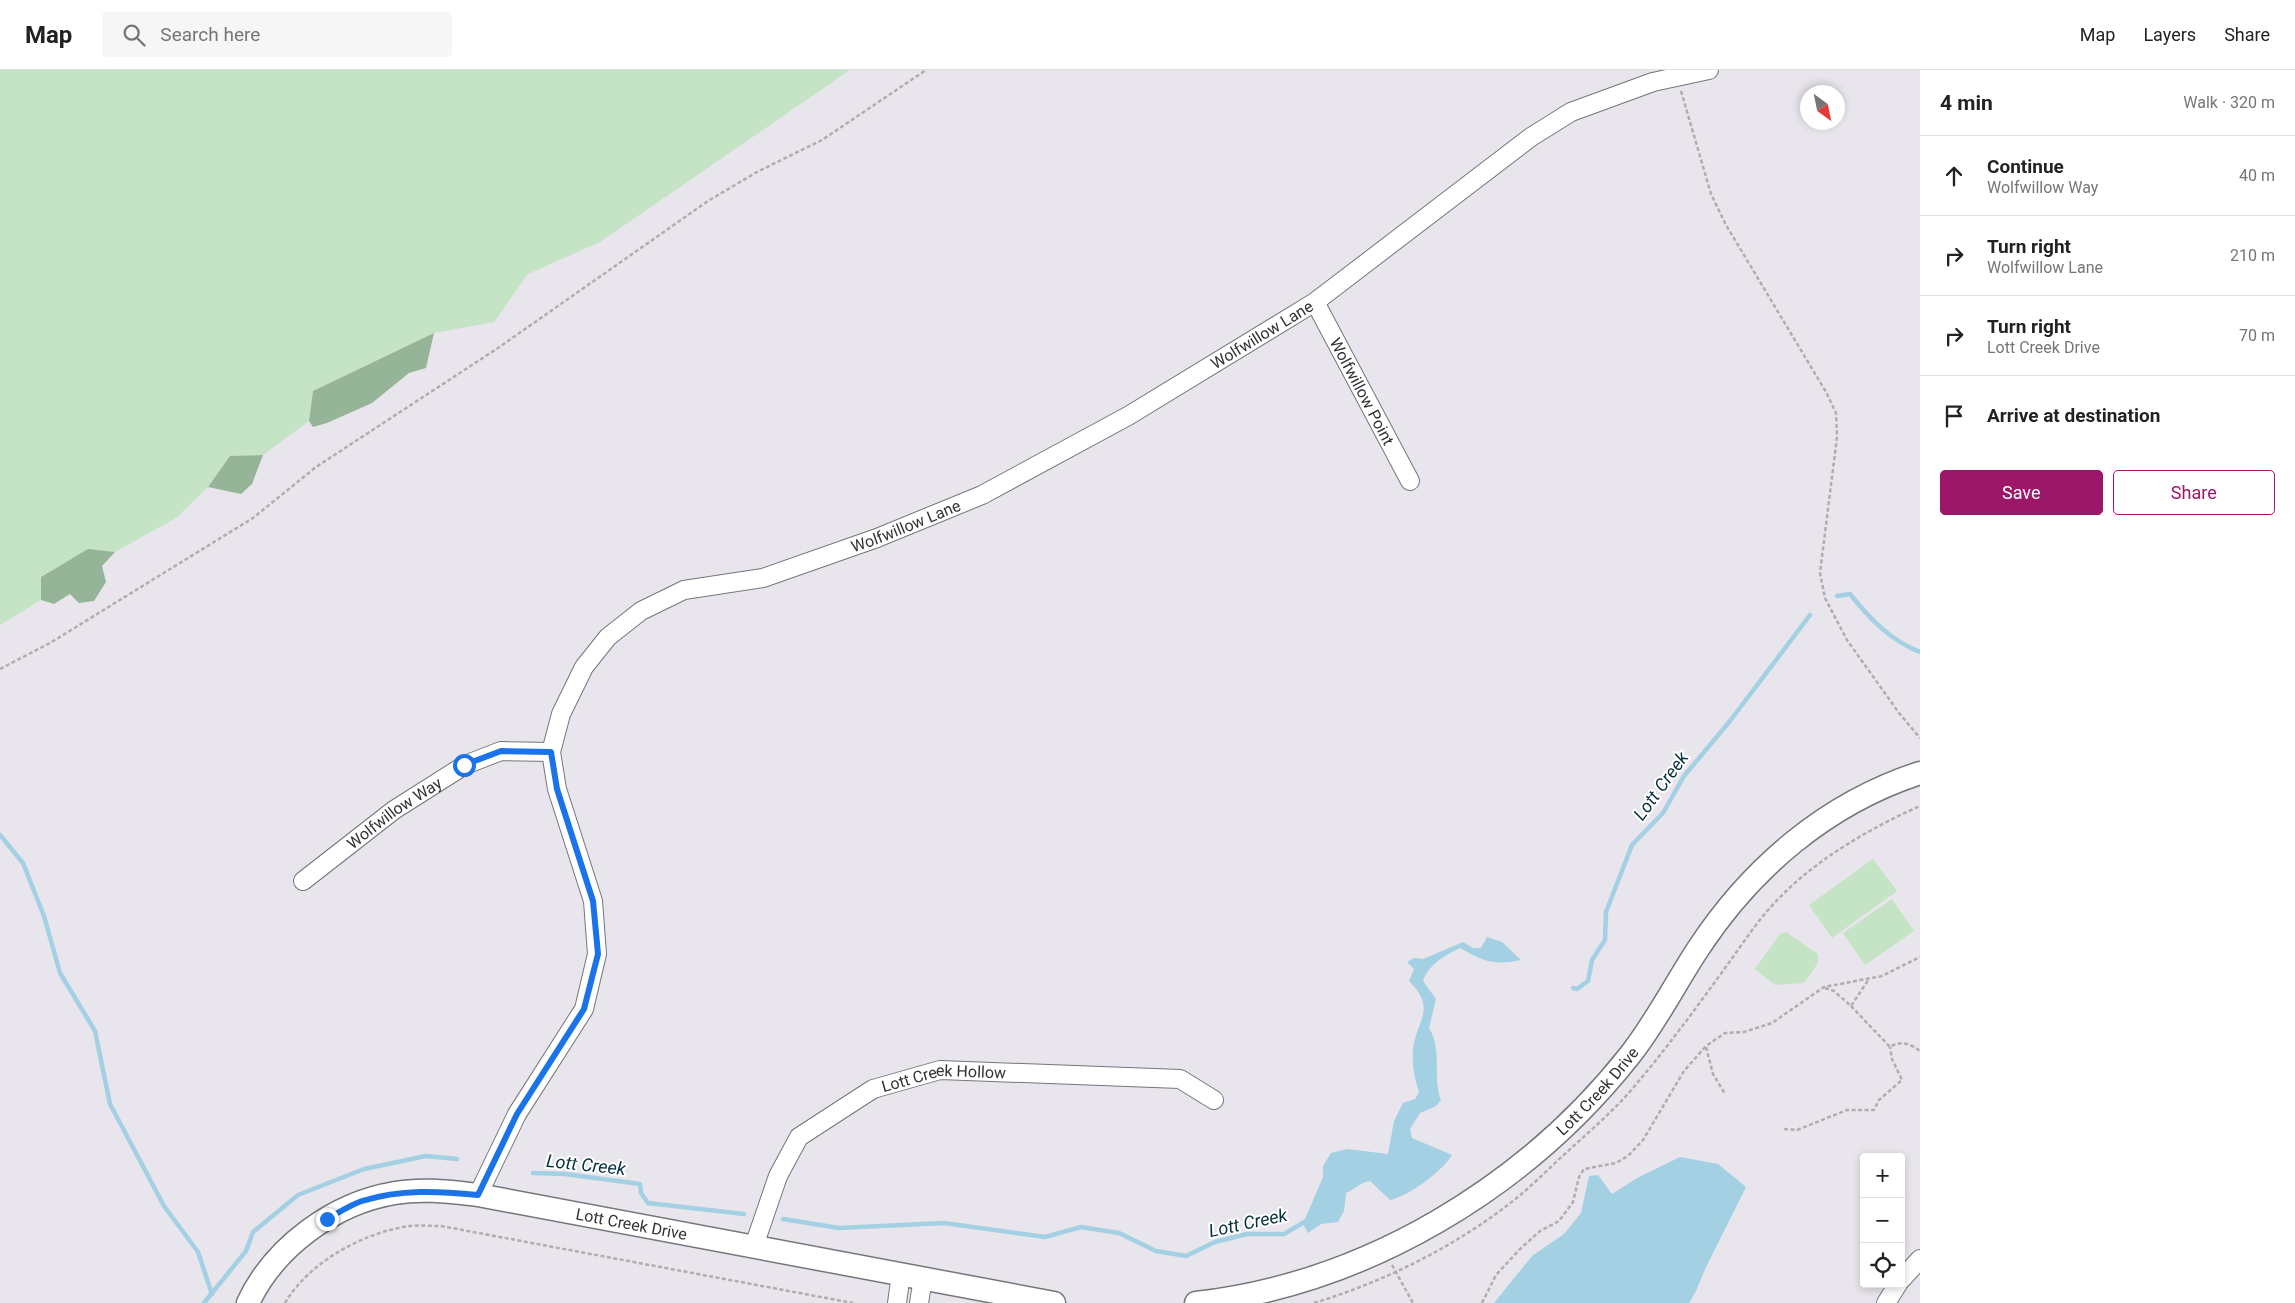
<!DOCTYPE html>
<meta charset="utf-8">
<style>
:root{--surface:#fff;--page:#f6f6f6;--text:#222;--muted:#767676;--line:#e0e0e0;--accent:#9c1768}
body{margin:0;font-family:Roboto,sans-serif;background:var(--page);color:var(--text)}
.controls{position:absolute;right:15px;bottom:15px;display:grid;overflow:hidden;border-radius:5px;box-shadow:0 2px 8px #0003}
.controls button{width:45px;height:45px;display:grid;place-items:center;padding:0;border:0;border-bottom:1px solid var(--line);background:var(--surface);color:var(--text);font:25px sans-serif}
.compass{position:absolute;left:1800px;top:15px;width:45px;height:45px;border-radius:50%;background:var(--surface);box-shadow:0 2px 8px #0003;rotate:147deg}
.stop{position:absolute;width:15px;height:15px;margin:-11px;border:4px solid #1a73e8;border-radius:50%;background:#fff}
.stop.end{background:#1a73e8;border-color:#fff;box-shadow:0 1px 5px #0008}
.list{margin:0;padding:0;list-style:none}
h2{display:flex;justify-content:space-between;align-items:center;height:65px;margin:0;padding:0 20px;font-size:21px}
h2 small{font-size:16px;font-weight:400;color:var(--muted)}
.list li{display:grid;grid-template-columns:32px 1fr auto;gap:15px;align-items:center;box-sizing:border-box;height:80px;padding:0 20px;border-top:1px solid var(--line)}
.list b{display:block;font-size:19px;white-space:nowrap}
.list p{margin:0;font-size:16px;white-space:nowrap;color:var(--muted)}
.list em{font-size:16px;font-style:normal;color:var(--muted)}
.actions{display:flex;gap:10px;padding:15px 20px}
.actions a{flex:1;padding:11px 0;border:1px solid var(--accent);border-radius:5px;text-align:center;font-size:18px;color:var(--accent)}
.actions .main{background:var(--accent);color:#fff}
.icon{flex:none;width:28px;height:28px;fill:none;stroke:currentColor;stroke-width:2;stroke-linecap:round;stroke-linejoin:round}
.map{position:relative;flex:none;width:1920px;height:1233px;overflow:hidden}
header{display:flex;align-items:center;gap:30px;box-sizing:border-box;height:70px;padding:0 25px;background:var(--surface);border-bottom:1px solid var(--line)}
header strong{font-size:24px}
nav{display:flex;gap:28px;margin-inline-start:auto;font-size:18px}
.search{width:350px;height:45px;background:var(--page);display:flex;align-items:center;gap:12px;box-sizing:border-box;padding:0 18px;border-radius:5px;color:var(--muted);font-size:19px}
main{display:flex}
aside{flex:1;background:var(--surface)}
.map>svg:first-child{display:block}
.green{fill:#c4e4c5}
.forest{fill:#96b598}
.water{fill:#a3d0e2}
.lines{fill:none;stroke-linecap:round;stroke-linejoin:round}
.stream{stroke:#a3d0e2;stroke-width:4.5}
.minor-casing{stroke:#77747a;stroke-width:20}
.tertiary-casing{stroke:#77747a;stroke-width:25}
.path{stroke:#b0acb2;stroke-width:2.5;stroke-dasharray:4 2.5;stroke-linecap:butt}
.minor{stroke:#fff;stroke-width:18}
.tertiary{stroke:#fff;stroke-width:22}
.route{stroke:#1a73e8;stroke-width:6}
.labels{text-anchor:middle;stroke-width:4;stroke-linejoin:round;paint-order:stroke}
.street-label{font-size:16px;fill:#333134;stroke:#fff}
.water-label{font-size:18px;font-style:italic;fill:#06303d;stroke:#fff}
</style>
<header>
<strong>Map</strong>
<div class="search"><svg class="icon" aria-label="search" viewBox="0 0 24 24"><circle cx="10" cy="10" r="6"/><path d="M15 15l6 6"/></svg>Search here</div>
<nav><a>Map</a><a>Layers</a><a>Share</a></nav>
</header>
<main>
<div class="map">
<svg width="1920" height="1233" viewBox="0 0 1920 1233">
<rect width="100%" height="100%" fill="#e9e5ec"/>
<g class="green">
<path d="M 0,0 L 850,0 L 600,172 L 528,204 L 494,252 L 434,263 L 313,321 L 309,351 L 263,385 L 230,386 L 208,417 L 176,448 L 115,482 L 88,480 L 41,507 L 41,530 L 0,555 Z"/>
<path d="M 1873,789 L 1897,821 L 1832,868 L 1809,835 Z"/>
<path d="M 1892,829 L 1914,861 L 1865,895 L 1843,863 Z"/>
<path d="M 1786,862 L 1818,884 L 1818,893 L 1804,913 L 1775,915 L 1755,899 L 1780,864 Z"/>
</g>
<g class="forest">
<path d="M 434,263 L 426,298 L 409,303 L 372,333 L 327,353 L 313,357 L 309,351 L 313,321 Z"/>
<path d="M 263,385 L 252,414 L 241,424 L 208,417 L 230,386 Z"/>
<path d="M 88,479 L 115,482 L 102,496 L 106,512 L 94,531 L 79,533 L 70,524 L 54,534 L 41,530 L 41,507 Z"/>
</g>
<g class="water">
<path d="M 1487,867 L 1502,872 L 1521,890 C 1494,896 1483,891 1460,878 C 1444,886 1430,893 1423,911 L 1436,929 L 1429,958 C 1443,980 1432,1007 1441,1030 L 1436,1036 L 1420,1043 L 1410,1059 L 1412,1068 L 1452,1085 C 1443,1101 1407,1127 1390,1130 L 1370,1111 C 1361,1112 1355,1119 1346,1123 L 1344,1141 L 1338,1152 L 1321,1154 L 1308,1163 L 1303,1154 L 1323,1107 L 1323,1096 L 1331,1083 L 1347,1079 L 1388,1084 L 1394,1051 L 1403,1033 L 1415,1029 L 1419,1022 C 1414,1008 1412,994 1413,979 C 1417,949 1437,939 1409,911 L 1414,899 L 1407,892 L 1414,888 L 1423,889 L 1463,872 L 1473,878 L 1481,878 Z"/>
<path d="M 1680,1087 L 1718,1094 L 1746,1117 L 1706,1197 L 1696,1221 L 1689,1233 L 1494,1233 L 1532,1186 L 1564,1164 L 1581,1143 L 1589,1106 L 1598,1105 L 1612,1124 L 1639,1107 Z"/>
</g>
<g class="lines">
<g class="stream">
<path d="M 1837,526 L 1850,524 C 1869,548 1891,571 1920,582"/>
<path d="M 0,765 L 23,793 L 44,846 L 60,903 L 95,961 L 110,1034 L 164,1136 L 198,1182 L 212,1224"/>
<path d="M 1573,918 L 1577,919 L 1588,911 L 1592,890 L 1605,870 L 1606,842 L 1632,775 L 1663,743 L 1684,706 L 1730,651 L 1810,545"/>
<path d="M 533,1103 L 565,1104 L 640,1114 L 641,1123 L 648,1133 L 744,1144"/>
<path d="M 783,1149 L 839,1158 L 944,1153 L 1045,1167 L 1081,1157 L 1119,1163 L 1156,1181 L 1186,1186 L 1215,1172 L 1247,1164 L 1284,1164 L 1306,1151"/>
<path d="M 204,1233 L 246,1181 L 253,1162 L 298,1125 L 364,1099 L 426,1086 L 457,1089"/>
</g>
<g class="minor-casing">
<g id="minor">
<path id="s1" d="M 1315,232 L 1410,411"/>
<path id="s2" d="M 303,811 L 394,740 L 465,695 L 501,681 L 551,682"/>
<path id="s3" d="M 478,1125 L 517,1044 L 584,939 L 597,884 L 593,831 L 557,719 L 551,682 L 561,644 L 584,597 L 608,567 L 641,541 L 684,520 L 763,508 L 877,468 L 982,425 L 1128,346 L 1315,232 L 1531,67 L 1571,42 L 1653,12 L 1709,0"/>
<path id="s4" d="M 754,1176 L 778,1106 L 799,1067 L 873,1019 L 940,1000 L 1180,1009 L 1214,1030"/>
<path d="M 1901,1210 L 1920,1189"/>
<path d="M 897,1233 L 901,1204"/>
<path d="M 919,1233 L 923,1208"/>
<path d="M 1886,1233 L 1898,1214"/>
</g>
</g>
<g class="tertiary-casing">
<g id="tertiary">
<path id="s5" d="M 248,1233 C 274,1177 334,1133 395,1123 C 423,1118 451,1122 478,1125 L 1054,1233"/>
<path id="s6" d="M 1196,1233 C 1365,1214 1525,1118 1630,985 C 1656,952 1675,914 1698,879 C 1751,798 1827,733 1920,703"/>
</g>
</g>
<g class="path">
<path d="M 1681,21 L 1711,124 L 1726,155 L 1826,322 L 1836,343 L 1837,367 L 1820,503 L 1825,528 L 1847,570 L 1899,643 L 1920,668"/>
<path d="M 0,599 L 50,573 L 253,448 L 316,397 L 498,278 L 708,131 L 757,102 L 822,70 L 926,0"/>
<path d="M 1825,918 L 1834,921 L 1851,936 L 1869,909"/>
<path d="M 1851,936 L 1890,977 C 1900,970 1911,974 1920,981"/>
<path d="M 1706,977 L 1713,1004 L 1725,1024"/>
<path d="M 1784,1059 L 1797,1060 L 1847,1040 L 1874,1040 L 1879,1030 L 1902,1010 L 1892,989 L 1890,977"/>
<path d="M 1392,1195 L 1413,1233"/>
<path d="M 285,1233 C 309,1192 364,1162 410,1156 C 420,1155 431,1156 441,1156 L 853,1233"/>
<path d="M 1314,1233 C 1386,1211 1454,1177 1513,1131 C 1532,1116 1549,1098 1567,1082 C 1591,1060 1617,1038 1638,1012 C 1670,974 1699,934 1728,894 C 1741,876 1754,856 1769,839 C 1808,794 1866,760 1920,736"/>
<path d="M 1482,1233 L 1496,1205 L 1519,1180 L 1540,1161 L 1559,1151 L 1573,1132 L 1579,1107 L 1584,1099 L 1616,1093 L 1628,1086 L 1643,1070 L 1684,1001 L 1706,976 L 1725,963 L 1744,962 L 1772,953 L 1824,917 L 1882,906 L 1920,887"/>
</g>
<use href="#minor" class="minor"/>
<use href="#tertiary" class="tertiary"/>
</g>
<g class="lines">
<path class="route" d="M 327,1149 C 338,1143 350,1135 362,1131 C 401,1119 438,1121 478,1125 L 517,1044 L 584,939 L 598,884 L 593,831 L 557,719 L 551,682 L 501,681 L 464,695"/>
</g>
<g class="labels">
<g class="street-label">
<text dy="6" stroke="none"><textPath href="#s3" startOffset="1336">Wolfwillow Lane</textPath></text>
<text dy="6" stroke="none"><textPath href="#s1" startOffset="101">Wolfwillow Point</textPath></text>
<text dy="6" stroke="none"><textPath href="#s3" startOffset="931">Wolfwillow Lane</textPath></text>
<text dy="6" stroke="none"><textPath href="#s2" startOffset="114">Wolfwillow Way</textPath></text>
<text dy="6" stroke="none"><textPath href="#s4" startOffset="279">Lott Creek Hollow</textPath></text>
<text dy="6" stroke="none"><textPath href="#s6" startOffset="464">Lott Creek Drive</textPath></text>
<text dy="6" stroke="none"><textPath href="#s5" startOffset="430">Lott Creek Drive</textPath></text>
</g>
<g class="water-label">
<text transform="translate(1661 716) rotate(-54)" y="6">Lott Creek</text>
<text transform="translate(586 1095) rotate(6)" y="6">Lott Creek</text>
<text transform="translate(1248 1153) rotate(-12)" y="6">Lott Creek</text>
</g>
</g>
</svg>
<div class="controls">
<button>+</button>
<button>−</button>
<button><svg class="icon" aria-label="locate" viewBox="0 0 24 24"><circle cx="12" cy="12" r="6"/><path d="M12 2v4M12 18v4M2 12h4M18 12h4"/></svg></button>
</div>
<svg class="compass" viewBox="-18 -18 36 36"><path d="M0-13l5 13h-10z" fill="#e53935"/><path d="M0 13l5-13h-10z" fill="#767676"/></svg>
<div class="stop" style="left:464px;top:695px"></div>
<div class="stop end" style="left:327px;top:1149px"></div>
</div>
<aside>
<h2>4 min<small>Walk · 320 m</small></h2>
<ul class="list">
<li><svg class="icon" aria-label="ahead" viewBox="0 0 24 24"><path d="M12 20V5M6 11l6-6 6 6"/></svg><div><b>Continue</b><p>Wolfwillow Way</p></div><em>40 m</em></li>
<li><svg class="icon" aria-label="right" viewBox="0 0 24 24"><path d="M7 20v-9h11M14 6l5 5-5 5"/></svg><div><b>Turn right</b><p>Wolfwillow Lane</p></div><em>210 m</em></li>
<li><svg class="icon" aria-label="right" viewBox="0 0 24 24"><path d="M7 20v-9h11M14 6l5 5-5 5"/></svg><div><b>Turn right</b><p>Lott Creek Drive</p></div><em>70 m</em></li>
<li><svg class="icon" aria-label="arrive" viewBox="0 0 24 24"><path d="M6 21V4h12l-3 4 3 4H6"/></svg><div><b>Arrive at destination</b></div></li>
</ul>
<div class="actions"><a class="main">Save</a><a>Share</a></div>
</aside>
</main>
